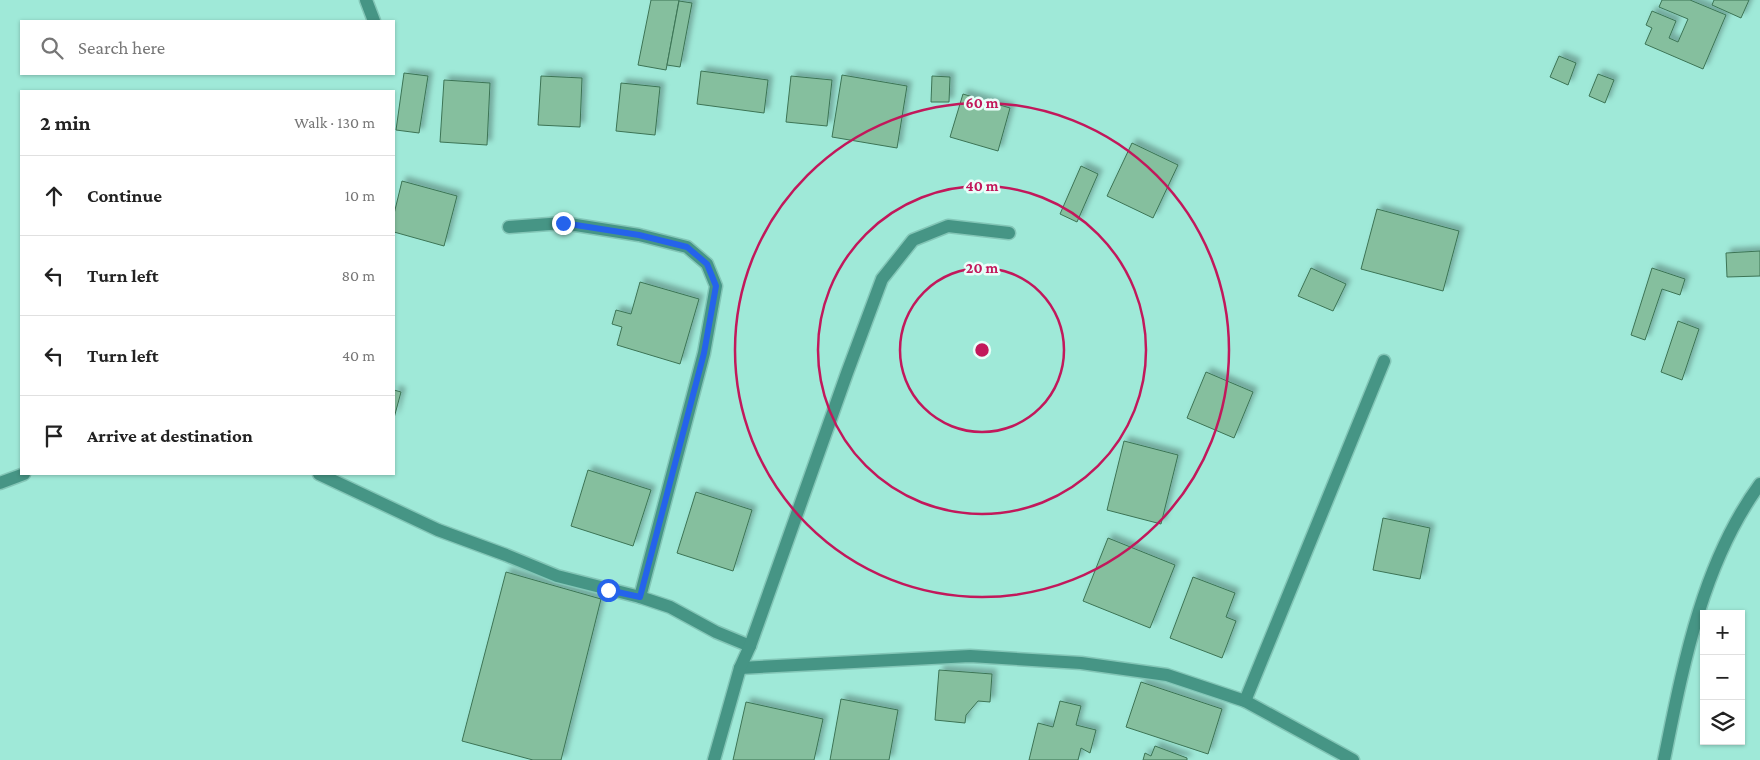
<!DOCTYPE html>
<meta charset="utf-8">
<style>
:root{--surface:#fff;--page:#f6f6f6;--text:#222;--muted:#767676;--line:#e0e0e0}
body{margin:0;font-family:"Crimson Pro",serif;background:var(--page);color:var(--text)}
.controls{position:absolute;right:15px;bottom:15px;display:grid;overflow:hidden;border-radius:0px;box-shadow:0 1px 4px #0004}
.controls button{width:45px;height:45px;display:grid;place-items:center;padding:0;border:0;border-bottom:1px solid var(--line);background:var(--surface);color:var(--text);font:25px sans-serif}
.stop{position:absolute;width:15px;height:15px;margin:-11px;border:4px solid #2563eb;border-radius:50%;background:#fff}
.stop.end{background:#2563eb;border-color:#fff;box-shadow:0 1px 5px #0008}
.list{margin:0;padding:0;list-style:none}
h2{display:flex;justify-content:space-between;align-items:center;height:65px;margin:0;padding:0 20px;font-size:21px}
h2 small{font-size:16px;font-weight:400;color:var(--muted)}
.list li{display:grid;grid-template-columns:32px 1fr auto;gap:15px;align-items:center;box-sizing:border-box;height:80px;padding:0 20px;border-top:1px solid var(--line)}
.list b{display:block;font-size:19px;white-space:nowrap}
.list em{font-size:16px;font-style:normal;color:var(--muted)}
.icon{flex:none;width:28px;height:28px;fill:none;stroke:currentColor;stroke-width:2;stroke-linecap:round;stroke-linejoin:round}
.map{position:relative;flex:none;width:1760px;height:760px;overflow:hidden}
.search{position:absolute;background:var(--surface);box-shadow:0 1px 4px #0004;left:20px;top:20px;width:375px;height:55px;display:flex;align-items:center;gap:12px;box-sizing:border-box;padding:0 18px;border-radius:0px;color:var(--muted);font-size:19px}
.panel{position:absolute;background:var(--surface);box-shadow:0 1px 4px #0004;left:20px;top:90px;width:375px;height:385px;border-radius:0px}
.map>svg:first-child{display:block}
.building{fill:#85bf9e;stroke:#3c7455;filter:url(#shadow)}
.lines{fill:none;stroke-linecap:round;stroke-linejoin:round}
.minor-casing{stroke:#83c6b7;stroke-width:15}
.minor{stroke:#469585;stroke-width:12}
.route{stroke:#2563eb;stroke-width:6}
.ring{fill:none;stroke:#c2185b;stroke-width:2.5}
.centre{fill:#c2185b;stroke:#e9fef9;stroke-width:2.5}
.ring-label{font-size:15px;text-anchor:middle;font-weight:bold;fill:#c2185b;stroke:#e9fef9;stroke-width:5;stroke-linejoin:round;paint-order:stroke}
</style>
<div class="map">
<svg width="1760" height="760" viewBox="0 0 1760 760">
<defs>
<filter id="shadow"><feDropShadow dx="4.5" dy="-4.5" stdDeviation="2.5" flood-color="#0004"/></filter>
</defs>
<rect width="100%" height="100%" fill="#9fe9d8"/>
<g class="building">
<path d="M 651,0 L 679,0 L 666,70 L 638,65 Z"/>
<path d="M 1662,0 L 1690,0 L 1726,15 L 1703,69 L 1645,44 L 1652,28 L 1646,25 L 1652,11 L 1676,21 L 1669,38 L 1678,42 L 1688,19 L 1659,7 Z"/>
<path d="M 1714,0 L 1749,0 L 1741,18 L 1712,5 Z"/>
<path d="M 679,1 L 692,3 L 680,67 L 667,65 Z"/>
<path d="M 1559,56 L 1576,63 L 1568,85 L 1550,77 Z"/>
<path d="M 701,71 L 768,80 L 764,113 L 697,104 Z"/>
<path d="M 404,73 L 428,76 L 419,133 L 396,130 Z"/>
<path d="M 1598,74 L 1614,80 L 1605,103 L 1589,96 Z"/>
<path d="M 842,75 L 907,86 L 897,148 L 832,137 Z"/>
<path d="M 541,76 L 582,78 L 580,127 L 538,125 Z"/>
<path d="M 791,76 L 832,80 L 827,126 L 786,122 Z"/>
<path d="M 932,76 L 950,77 L 949,102 L 931,102 Z"/>
<path d="M 444,80 L 490,83 L 487,145 L 440,142 Z"/>
<path d="M 621,83 L 660,87 L 655,135 L 616,131 Z"/>
<path d="M 963,94 L 1010,108 L 998,151 L 950,137 Z"/>
<path d="M 1132,143 L 1178,165 L 1153,218 L 1107,196 Z"/>
<path d="M 1081,166 L 1098,174 L 1077,222 L 1060,214 Z"/>
<path d="M 402,181 L 457,196 L 444,246 L 394,232 L 394,214 Z"/>
<path d="M 1377,209 L 1459,231 L 1443,291 L 1361,269 Z"/>
<path d="M 1760,251 L 1760,276 L 1727,277 L 1726,253 Z"/>
<path d="M 1311,268 L 1346,284 L 1333,311 L 1298,296 Z"/>
<path d="M 1652,268 L 1685,279 L 1680,295 L 1662,289 L 1645,340 L 1631,335 Z"/>
<path d="M 640,282 L 699,299 L 680,364 L 617,345 L 622,327 L 612,324 L 616,310 L 631,314 Z"/>
<path d="M 1678,321 L 1699,329 L 1682,380 L 1661,372 Z"/>
<path d="M 1206,372 L 1253,392 L 1234,438 L 1187,418 Z"/>
<path d="M 394,390 L 401,392 L 394,418 Z"/>
<path d="M 1124,441 L 1178,455 L 1161,524 L 1107,510 Z"/>
<path d="M 588,470 L 651,490 L 633,546 L 571,526 Z"/>
<path d="M 696,492 L 752,510 L 733,571 L 677,553 Z"/>
<path d="M 1383,518 L 1430,528 L 1420,579 L 1373,570 Z"/>
<path d="M 1108,538 L 1175,565 L 1150,628 L 1083,601 Z"/>
<path d="M 506,572 L 601,599 L 561,760 L 533,760 L 462,741 Z"/>
<path d="M 1193,577 L 1235,593 L 1226,617 L 1236,621 L 1222,658 L 1170,638 Z"/>
<path d="M 939,670 L 992,674 L 990,702 L 978,701 L 966,715 L 965,723 L 935,720 Z"/>
<path d="M 1141,682 L 1222,709 L 1208,754 L 1126,727 Z"/>
<path d="M 841,699 L 898,710 L 889,760 L 830,760 Z"/>
<path d="M 1060,701 L 1081,706 L 1076,725 L 1096,730 L 1090,753 L 1081,748 L 1078,760 L 1029,760 L 1038,723 L 1053,727 Z"/>
<path d="M 746,702 L 823,719 L 814,760 L 733,760 Z"/>
<path d="M 1155,746 L 1187,758 L 1187,760 L 1143,760 L 1145,753 L 1151,756 Z"/>
</g>
<g class="lines">
<g class="minor-casing">
<g id="minor">
<path d="M 366,0 L 374,21"/>
<path d="M 509,227 L 563,223 L 639,235 L 687,247 L 707,264 L 716,286 L 704,353 L 640,597"/>
<path d="M 319,474 L 438,530 L 506,555 L 557,576 L 640,597 L 670,607 L 716,632 L 750,646"/>
<path d="M 0,483 L 24,474"/>
<path d="M 740,668 L 970,656 L 1081,663 L 1167,675 L 1245,701 L 1353,760"/>
<path d="M 1245,701 L 1384,361"/>
<path d="M 714,760 L 740,668 L 750,646 L 847,373 L 882,279 L 913,240 L 948,226 L 1009,233"/>
<path d="M 1664,760 C 1683,666 1702,563 1760,484"/>
</g>
</g>
<use href="#minor" class="minor"/>
</g>
<g class="lines">
<path class="route" d="M 563,223 L 639,235 L 687,247 L 707,264 L 716,286 L 704,353 L 640,597 L 608,590"/>
</g>
<g class="ring">
<circle cx="982" cy="350" r="82"/>
<circle cx="982" cy="350" r="164"/>
<circle cx="982" cy="350" r="247"/>
</g>
<circle cx="982" cy="350" r="8" class="centre"/>
<g class="ring-label">
<text x="982" y="108">60 m</text>
<text x="982" y="191">40 m</text>
<text x="982" y="273">20 m</text>
</g>
</svg>
<div class="controls">
<button>+</button>
<button>−</button>
<button><svg class="icon" aria-label="layers" viewBox="0 0 24 24"><path d="M12 4l9 5-9 5-9-5zM3 14l9 5 9-5"/></svg></button>
</div>
<div class="stop" style="left:608px;top:590px"></div>
<div class="stop end" style="left:563px;top:223px"></div>
<div class="search"><svg class="icon" aria-label="search" viewBox="0 0 24 24"><circle cx="10" cy="10" r="6"/><path d="M15 15l6 6"/></svg>Search here</div>
<section class="panel">
<h2>2 min<small>Walk · 130 m</small></h2>
<ul class="list">
<li><svg class="icon" aria-label="ahead" viewBox="0 0 24 24"><path d="M12 20V5M6 11l6-6 6 6"/></svg><div><b>Continue</b></div><em>10 m</em></li>
<li><svg class="icon" aria-label="left" viewBox="0 0 24 24"><path d="M17 20v-9H6M10 6l-5 5 5 5"/></svg><div><b>Turn left</b></div><em>80 m</em></li>
<li><svg class="icon" aria-label="left" viewBox="0 0 24 24"><path d="M17 20v-9H6M10 6l-5 5 5 5"/></svg><div><b>Turn left</b></div><em>40 m</em></li>
<li><svg class="icon" aria-label="arrive" viewBox="0 0 24 24"><path d="M6 21V4h12l-3 4 3 4H6"/></svg><div><b>Arrive at destination</b></div></li>
</ul>
</section>
</div>
